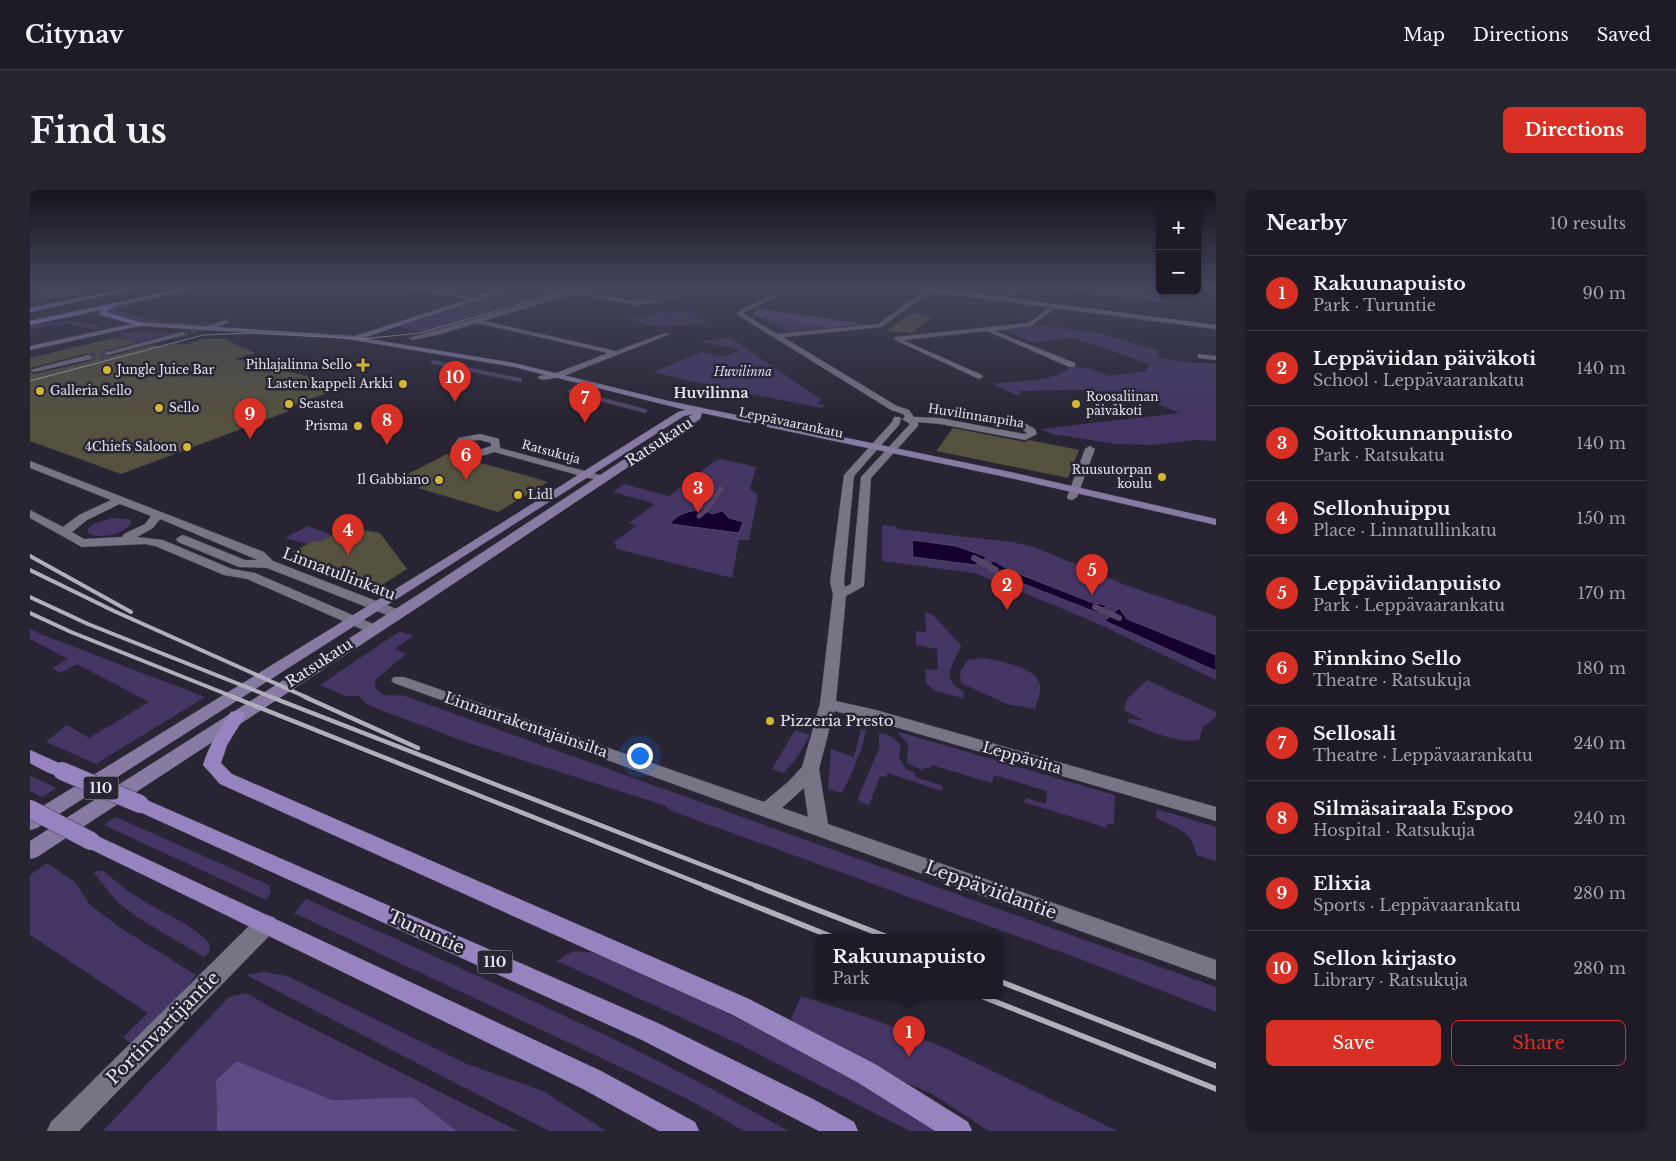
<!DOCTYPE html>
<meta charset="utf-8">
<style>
:root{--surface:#1e1b26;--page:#26242e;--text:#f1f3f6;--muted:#a1a1a7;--line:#3c3943;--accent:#d93025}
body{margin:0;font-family:"Libre Baskerville",serif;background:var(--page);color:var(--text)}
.controls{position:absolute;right:15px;top:15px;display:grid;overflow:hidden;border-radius:8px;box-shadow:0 1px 4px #0004}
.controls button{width:45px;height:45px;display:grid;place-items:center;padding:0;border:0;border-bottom:1px solid var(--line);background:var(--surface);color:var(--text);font:25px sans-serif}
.you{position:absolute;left:609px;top:565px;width:18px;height:18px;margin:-12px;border:4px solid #fff;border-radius:50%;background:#1a73e8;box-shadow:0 0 0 8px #1a73e833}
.badge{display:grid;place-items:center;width:32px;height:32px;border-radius:50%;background:var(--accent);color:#fff;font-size:16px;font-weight:700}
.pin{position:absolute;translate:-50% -41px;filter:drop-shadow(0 1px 2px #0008)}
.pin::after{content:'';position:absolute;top:26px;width:18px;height:15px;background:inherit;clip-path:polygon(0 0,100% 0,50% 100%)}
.popup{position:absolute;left:785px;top:744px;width:188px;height:65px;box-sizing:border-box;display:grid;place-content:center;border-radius:8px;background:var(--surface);filter:drop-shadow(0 1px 4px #0005);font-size:16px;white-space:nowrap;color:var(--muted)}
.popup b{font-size:19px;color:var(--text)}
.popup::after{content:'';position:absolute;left:50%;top:100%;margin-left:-10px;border:10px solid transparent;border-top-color:var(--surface)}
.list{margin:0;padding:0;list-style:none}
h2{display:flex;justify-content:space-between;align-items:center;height:65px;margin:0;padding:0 20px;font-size:21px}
h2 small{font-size:16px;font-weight:400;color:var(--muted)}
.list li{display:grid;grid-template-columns:32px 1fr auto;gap:15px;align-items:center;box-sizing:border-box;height:75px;padding:0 20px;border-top:1px solid var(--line)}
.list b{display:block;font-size:19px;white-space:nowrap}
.list p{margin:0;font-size:16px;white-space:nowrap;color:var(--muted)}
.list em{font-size:16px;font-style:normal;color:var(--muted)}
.actions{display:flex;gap:10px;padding:15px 20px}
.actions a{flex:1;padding:11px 0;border:1px solid var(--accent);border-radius:8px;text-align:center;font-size:18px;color:var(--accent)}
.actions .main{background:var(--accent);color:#fff}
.map{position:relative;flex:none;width:1186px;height:941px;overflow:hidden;border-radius:8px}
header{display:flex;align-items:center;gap:30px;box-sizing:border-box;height:70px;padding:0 25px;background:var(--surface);border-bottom:1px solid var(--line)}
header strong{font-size:24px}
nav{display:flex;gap:28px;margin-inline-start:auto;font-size:18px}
.intro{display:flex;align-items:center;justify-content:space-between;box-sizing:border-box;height:120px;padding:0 30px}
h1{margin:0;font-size:35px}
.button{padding:12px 22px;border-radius:8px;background:var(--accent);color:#fff;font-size:18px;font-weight:700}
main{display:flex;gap:30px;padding:0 30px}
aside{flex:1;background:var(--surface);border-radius:8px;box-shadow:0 1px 4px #0004}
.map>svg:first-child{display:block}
.green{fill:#443564}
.forest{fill:#5d4b83}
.water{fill:#14002f;stroke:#534468}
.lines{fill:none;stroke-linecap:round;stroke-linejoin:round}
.stream-far2{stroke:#534468;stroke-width:4}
.stream-far1{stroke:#534468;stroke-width:5}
.stream{stroke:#534468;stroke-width:6}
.building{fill:#55513f}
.street-tunnel-far1{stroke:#44414f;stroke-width:6;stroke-dasharray:6 3;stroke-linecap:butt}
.street-tunnel{stroke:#44414f;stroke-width:8;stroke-dasharray:8 4.5;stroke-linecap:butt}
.street-casing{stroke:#44404d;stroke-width:1}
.secondary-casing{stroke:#44404d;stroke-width:1}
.primary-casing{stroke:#44404d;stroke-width:1}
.highway-casing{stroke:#44404d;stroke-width:1}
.street{fill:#787385;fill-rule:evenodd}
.secondary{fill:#877ba3;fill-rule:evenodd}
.primary{fill:#9683c0;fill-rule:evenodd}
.highway{fill:#aa8ee8;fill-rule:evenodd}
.tram{stroke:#b2aeba;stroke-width:1}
.rail-far2{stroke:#b2aeba;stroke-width:4}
.rail-far1{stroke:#b2aeba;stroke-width:4.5}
.rail{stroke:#b2aeba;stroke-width:5.5}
.primary-bridge-casing{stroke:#44404d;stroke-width:19;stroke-linecap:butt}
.primary-bridge{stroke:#9683c0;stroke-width:18}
.poi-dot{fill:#d4b635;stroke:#282433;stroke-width:2}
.labels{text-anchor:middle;stroke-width:5;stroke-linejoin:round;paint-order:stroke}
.far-poi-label{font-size:12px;fill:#e6e3ed;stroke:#282433;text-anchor:end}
.far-park-label{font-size:12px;font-style:italic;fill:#dbd2f5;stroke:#282433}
.far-street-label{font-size:12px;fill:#e6e3ed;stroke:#282433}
.far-neighbourhood-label{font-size:14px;font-weight:bold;fill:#e6e3ed;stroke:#282433}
.shield{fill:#282433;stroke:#adaab5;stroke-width:1}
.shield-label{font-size:14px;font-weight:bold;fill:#e6e3ed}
.street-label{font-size:15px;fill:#e6e3ed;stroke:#282433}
.poi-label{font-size:15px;fill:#e6e3ed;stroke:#282433;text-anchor:start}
.near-street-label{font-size:18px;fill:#e6e3ed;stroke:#282433}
</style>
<header>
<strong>Citynav</strong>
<nav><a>Map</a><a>Directions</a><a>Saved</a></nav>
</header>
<div class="intro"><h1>Find us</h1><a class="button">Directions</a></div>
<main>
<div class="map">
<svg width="1186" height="941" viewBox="0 0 1186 941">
<rect width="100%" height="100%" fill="#282433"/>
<g class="green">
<path d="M 494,96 L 528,101 L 544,96 L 559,96 L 398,144 L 367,136 Z"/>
<path d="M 634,96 L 700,96 L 669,107 L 612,111 L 584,107 L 614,103 Z"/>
<path d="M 105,113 L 110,114 L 84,120 L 133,132 L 183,133 C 150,141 109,132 77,123 L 83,118 Z"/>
<path d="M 730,119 L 835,134 L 759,142 L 722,123 Z"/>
<path d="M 658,121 L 677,134 L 627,137 L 600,129 L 632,123 Z"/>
<path d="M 41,131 L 65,134 L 71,137 L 65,140 L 36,133 L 0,139 L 0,136 L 5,135 Z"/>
<path d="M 1014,136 L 1068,143 L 1128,160 L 1129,168 L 1165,173 L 1186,173 L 1186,251 L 1165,250 L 1121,255 L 1086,254 L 1022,244 L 1010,239 L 1150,223 L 1100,203 L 1051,200 L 989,201 L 992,204 L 986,205 L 962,194 C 986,190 1020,194 1040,177 L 1058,178 L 1079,186 L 1115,181 L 1120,174 L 1044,148 L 1001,152 L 974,140 Z"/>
<path d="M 105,142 L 144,143 L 104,153 L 97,152 L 98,149 L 84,148 L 92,146 L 87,144 Z"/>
<path d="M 701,148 L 792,210 L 787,214 L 795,215 L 791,218 L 690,198 L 623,182 L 672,162 L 693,167 L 710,160 L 668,151 Z"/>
<path d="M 692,269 L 726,277 L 720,299 L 728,305 L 719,350 L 709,350 L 702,388 L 587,359 L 584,352 L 606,336 L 599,333 L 625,314 L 583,302 L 594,294 L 639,306 L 685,271 Z"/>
<path d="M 82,328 L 100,329 L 101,334 C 92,344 70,350 58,343 L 57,340 L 63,334 Z"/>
<path d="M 852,335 L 867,337 L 867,339 L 982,352 L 1004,357 L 1093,394 L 1186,426 L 1186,490 L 1060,430 L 944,383 L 852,371 Z"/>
<path d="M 278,336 L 302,345 L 289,352 L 285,350 L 277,354 L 255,348 Z"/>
<path d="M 895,422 L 902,424 L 930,454 L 931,457 C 922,476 910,489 934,502 L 933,508 L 905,501 L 896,494 L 895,479 L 908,480 L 907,459 L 886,455 L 886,441 L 896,442 Z"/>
<path d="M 0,439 L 13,445 L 175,507 L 66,574 L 16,552 L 37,535 L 59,548 L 119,512 L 47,474 L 30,483 L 22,478 L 38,469 L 0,449 Z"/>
<path d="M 370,441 L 383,446 L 365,459 L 376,464 L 346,489 L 345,497 C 350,507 362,506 372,505 L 1186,797 L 1186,822 L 1053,770 L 644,622 L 633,615 L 436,552 L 338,515 L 329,506 L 316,506 L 290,495 Z"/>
<path d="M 954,468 C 969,471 1007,477 1010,495 C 1011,502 1007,512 1005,519 L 977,514 L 931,493 L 930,482 L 938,470 Z"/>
<path d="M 1117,490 L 1186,522 L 1186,527 L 1173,537 L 1169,550 C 1146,554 1119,540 1098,532 L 1098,529 L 1113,530 L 1094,520 L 1097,509 Z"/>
<path d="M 831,539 L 836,540 C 832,563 822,582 812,603 L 798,599 L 801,559 L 824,567 Z"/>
<path d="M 765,540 L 780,545 L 768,566 L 754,583 L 742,579 Z"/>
<path d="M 869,542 L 1085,605 L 1084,635 L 1077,633 L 1077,638 L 994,612 L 996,608 L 1016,614 L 1017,601 L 964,585 L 962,593 L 901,575 L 900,579 L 894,577 L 892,580 L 877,573 L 878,554 L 869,544 Z"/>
<path d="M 849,543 C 859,544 865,548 871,556 L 869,567 L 876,579 L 885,583 L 885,587 L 913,596 L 912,601 L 858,583 L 856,587 L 850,586 L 839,615 L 829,612 L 828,608 L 849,558 Z"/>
<path d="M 0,586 L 27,598 L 12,607 L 0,601 Z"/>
<path d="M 1127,619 L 1186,637 L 1186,671 L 1166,665 C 1163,641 1146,638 1126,628 Z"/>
<path d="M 86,627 L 239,695 L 241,702 L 236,710 L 74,635 Z"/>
<path d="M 17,673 L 45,692 L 60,715 L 89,737 L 166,785 L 150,806 L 100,853 L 93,847 L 118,823 L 0,745 L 0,685 Z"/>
<path d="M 66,681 L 73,681 C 89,694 105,707 124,717 C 143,728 166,737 180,754 L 179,762 L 174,767 L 110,729 L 87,712 L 64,683 Z"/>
<path d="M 276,709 C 439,782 603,852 758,941 L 714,941 L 658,909 L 264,723 Z"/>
<path d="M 543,761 L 567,763 L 642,796 L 749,849 L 868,914 L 909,941 L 880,941 L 707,853 L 527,771 Z"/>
<path d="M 234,782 L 257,786 L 437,874 L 513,901 L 576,941 L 519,941 L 216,785 Z"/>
<path d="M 216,803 L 246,820 L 488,941 L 427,941 L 383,907 L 303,910 L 207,871 L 186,890 L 187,941 L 73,941 L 199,807 Z"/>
<path d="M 771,806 L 842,829 L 915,858 L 1087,941 L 959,941 L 902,904 L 857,884 L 759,834 Z"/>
</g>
<g class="forest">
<path d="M 46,96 L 57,96 C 46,112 17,109 0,108 L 0,104 Z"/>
<path d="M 1046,96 L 1085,96 L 1088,100 L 1130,104 L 1132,112 L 1042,101 Z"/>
<path d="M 730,119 L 835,134 L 800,138 L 780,134 L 731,128 L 722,123 Z"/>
<path d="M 207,871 L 303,910 L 383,907 L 427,941 L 187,941 L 186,890 Z"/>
</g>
<g class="water">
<path d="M 673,319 L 682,324 L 692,321 L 699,328 L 713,332 L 709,343 L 640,334 C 648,323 660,321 673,319 Z"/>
<path d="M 882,350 L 926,356 L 957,367 L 946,375 L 883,367 Z"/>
<path d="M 964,371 L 979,380 L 1063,413 L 1077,415 L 1068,423 L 953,378 Z"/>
<path d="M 1089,418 L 1097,429 L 1186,465 L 1186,481 L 1075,431 Z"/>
</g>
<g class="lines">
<g class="stream-far2">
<path d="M 403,172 L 490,190"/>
<path d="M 540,201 L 615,221"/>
</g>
<path class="stream-far1" d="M 669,326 L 676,320 L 691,299"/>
<g class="stream">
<path d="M 944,368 L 966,380"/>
<path d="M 1065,417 L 1089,428"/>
</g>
</g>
<g class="building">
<path d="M 880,123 L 903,126 L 882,143 L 857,141 Z"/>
<path d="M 83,148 L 108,152 L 72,162 L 77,167 L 122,155 L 131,157 L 145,153 L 154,155 L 173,149 L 195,149 L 225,163 L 205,169 L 317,196 L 252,219 L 259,221 L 91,284 L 0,251 L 0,182 L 4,184 L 61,171 L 64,166 L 58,163 L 0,178 L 0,168 Z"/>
<path d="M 923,238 L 995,252 L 999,250 L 1049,260 L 1038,288 L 906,261 Z"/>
<path d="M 417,264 L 498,286 L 518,292 L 468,322 L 388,298 L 394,295 L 370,288 Z"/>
<path d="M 317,337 L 350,343 L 377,379 L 352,395 L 262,362 L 285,350 L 289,352 Z"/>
</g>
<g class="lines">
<g class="street-tunnel-far1">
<path d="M 152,144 L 178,137"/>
<path d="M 75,164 L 78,163"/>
</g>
<path class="street-tunnel" d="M 58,167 L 78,163"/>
<g class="street-casing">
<g id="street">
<path d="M 362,96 L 376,96 L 451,109 L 448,111 Z"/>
<path d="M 558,96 L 567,96 L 551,102 L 606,111 L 626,110 L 629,112 L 606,115 L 545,103 L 454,131 L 586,161 L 635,143 L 640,144 L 531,187 L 512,190 L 508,188 L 509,186 L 526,183 L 578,163 L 447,133 L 407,145 L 382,150 L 379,148 Z"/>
<path d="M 991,96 L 998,96 L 973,110 L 968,109 Z"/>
<path d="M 898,98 L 903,99 L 852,137 L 753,147 L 867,216 L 879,220 L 884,227 L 910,228 L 994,244 L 997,243 L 984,233 L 989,230 L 1005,239 L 1007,244 L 995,250 L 910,234 L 888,232 L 888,236 L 841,288 L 834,396 L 816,406 L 806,511 L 846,520 L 1186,617 L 1186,631 L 838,529 L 804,521 L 789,579 L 798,634 L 1186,770 L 1186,790 L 364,493 L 361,490 L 364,487 L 374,487 L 734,612 L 758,592 L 772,577 L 790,514 L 803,404 L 800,392 L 814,285 L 862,232 L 864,227 L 870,227 L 871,229 L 869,235 L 824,286 L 814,392 L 815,397 L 821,394 L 831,287 L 880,234 L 872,229 L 875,227 L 873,224 L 861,220 L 708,125 L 707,122 L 749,102 L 751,105 L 713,123 L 747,144 L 848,134 ZM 774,598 L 778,627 L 752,618 Z"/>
<path d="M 1025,114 L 1027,117 L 1001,136 L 965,141 L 1045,173 L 1045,177 L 1039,177 L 957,141 L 873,150 L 952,185 L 953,187 L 949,189 L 863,149 L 866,147 L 998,133 Z"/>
<path d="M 196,130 L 199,132 L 198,133 L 178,139 L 175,137 Z"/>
<path d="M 152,142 L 154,143 L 154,145 L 78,165 L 74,163 Z"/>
<path d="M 1168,164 L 1186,166 L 1186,170 L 1168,168 Z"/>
<path d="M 58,165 L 62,167 L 61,169 L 4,182 L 0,180 Z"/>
<path d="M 450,244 L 469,249 L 470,258 L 577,287 L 578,289 L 573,292 L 464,262 C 450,268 432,269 421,258 L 429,248 ZM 450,250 L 461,253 L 461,256 L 446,261 L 431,257 L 438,251 Z"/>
<path d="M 1060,256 L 1065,259 L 1047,307 L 1042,310 L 1038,309 L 1037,307 L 1055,259 Z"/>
<path d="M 0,271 L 234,362 L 243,371 L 372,421 L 374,424 L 367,428 L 362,427 L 237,378 L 209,377 L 148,352 L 146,349 L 152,345 L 156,346 L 215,370 L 228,370 L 130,329 L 123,338 L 107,347 L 133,350 L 202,379 L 225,383 L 348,436 L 350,439 L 348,442 L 338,442 L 217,389 L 194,385 L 125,356 L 115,354 L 52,357 L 0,328 L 0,320 L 33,337 L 49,325 L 81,310 L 0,278 ZM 90,314 L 121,326 L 115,334 L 94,344 L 92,347 L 54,349 L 42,342 L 57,330 Z"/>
<path d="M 236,725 L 244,727 L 247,734 L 244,741 L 49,941 L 17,941 L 21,932 L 228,727 Z"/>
</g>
</g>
<g class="secondary-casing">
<g id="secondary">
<path d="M 479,96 L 488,96 L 333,148 L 484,173 L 639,211 L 985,283 L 1186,329 L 1186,335 L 985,289 L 672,223 L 670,229 L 396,412 L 7,667 L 0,669 L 0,651 L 386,406 L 663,224 L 654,226 L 7,638 L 0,640 L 0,624 L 424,363 L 648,222 L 656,220 L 484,177 L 311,148 L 110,136 L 0,160 L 0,156 L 110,132 L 325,146 Z"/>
<path d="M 856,96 L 874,96 L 950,104 L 1186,135 L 1186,139 Z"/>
</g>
</g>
<g class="primary-casing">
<g id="primary">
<path d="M 207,521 L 213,522 L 215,526 L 197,555 L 191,573 L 202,584 L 719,809 L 845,874 L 938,932 L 942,941 L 905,941 L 827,892 L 703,825 L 190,594 L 173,575 C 179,555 190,539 201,522 Z"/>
<path d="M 0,560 L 38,577 L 41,581 L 38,585 C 26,589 11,579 0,573 Z"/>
<path d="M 110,607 L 630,834 L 783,909 L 824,932 L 828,941 L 789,941 L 612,850 L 103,619 L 101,614 L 103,609 Z"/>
<path d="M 61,643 L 571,881 L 665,932 L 669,941 L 629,941 L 553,899 L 54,656 L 51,651 L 54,646 Z"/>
</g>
</g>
<g class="highway-casing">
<g id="highway">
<path d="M 108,96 L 119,96 L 0,122 L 0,118 Z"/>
<path d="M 164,96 L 175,96 L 86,116 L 76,122 L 112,133 L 112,135 L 110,136 L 70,125 L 71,120 L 0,135 L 0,131 Z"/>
</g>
</g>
<use href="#street" class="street"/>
<use href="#secondary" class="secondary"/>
<use href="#primary" class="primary"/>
<use href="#highway" class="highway"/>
<path class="tram" d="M 0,191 L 173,145 L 222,143 L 331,149 L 390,143 L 553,96"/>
<g class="rail-far2">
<path d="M 0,366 L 101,422"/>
<path d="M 0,380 L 84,421 L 278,508"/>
<path d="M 0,407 L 58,434 L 244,508"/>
<path d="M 0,423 L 41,442 L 206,508"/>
</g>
<g class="rail-far1">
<path d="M 203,507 L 678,697"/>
<path d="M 241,507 L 729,697"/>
<path d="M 275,507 L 388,558"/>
</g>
<g class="rail">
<path d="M 675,696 L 805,748"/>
<path d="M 726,696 L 860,748"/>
<path d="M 969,791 L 1186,876"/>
<path d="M 951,806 L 1186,899"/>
</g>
<g class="primary-bridge-casing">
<g id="primary-bridge">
<path d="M 32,581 L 110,614"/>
<path d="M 0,619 L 61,651"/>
</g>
</g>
<use href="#primary-bridge" class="primary-bridge"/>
</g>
<linearGradient id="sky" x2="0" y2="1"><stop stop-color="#16141c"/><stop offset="0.42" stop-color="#42455b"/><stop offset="1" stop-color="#42455b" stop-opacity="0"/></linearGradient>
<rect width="1186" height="228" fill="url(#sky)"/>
<g class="poi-dot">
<path d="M330.5 167.5h5v5h5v5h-5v5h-5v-5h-5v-5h5z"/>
<circle cx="77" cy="180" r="5"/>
<circle cx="373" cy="194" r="5"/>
<circle cx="10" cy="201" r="5"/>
<circle cx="259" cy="214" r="5"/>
<circle cx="1046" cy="214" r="5"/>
<circle cx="129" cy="218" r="5"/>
<circle cx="328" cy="236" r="5"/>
<circle cx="157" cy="257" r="5"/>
<circle cx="1132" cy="287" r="5"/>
<circle cx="409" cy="290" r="5"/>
<circle cx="488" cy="305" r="5"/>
<circle cx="740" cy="531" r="5"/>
</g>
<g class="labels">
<g class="far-poi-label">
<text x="322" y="179">Pihlajalinna Sello</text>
<text x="87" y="184" text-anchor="start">Jungle Juice Bar</text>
<text x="363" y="198">Lasten kappeli Arkki</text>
<text x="20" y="205" text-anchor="start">Galleria Sello</text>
<text x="1056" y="211" text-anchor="start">Roosaliinan<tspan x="1056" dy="14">päiväkoti</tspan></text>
<text x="269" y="218" text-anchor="start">Seastea</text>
<text x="139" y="222" text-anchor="start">Sello</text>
<text x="318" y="240">Prisma</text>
<text x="147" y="261">4Chiefs Saloon</text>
<text x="1122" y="284">Ruusutorpan<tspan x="1122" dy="14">koulu</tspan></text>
<text x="399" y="294">Il Gabbiano</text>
<text x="498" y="309" text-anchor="start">Lidl</text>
</g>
<g class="far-park-label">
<text x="713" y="186">Huvilinna</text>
</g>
<g class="far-street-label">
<text transform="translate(946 226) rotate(9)" y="4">Huvilinnanpiha</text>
<text transform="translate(761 233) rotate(12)" y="4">Leppävaarankatu</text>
<text transform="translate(521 262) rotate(15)" y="4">Ratsukuja</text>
</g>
<g class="far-neighbourhood-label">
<text x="681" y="208">Huvilinna</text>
</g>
<g class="shield">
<rect x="53.5" y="586.5" width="35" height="23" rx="4"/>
<rect x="447.5" y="760.5" width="35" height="23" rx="4"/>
</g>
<g class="shield-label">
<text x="71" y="603">110</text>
<text x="465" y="777">110</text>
</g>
<g class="street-label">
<text transform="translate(629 252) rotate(-33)" y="5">Ratsukatu</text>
<text transform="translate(309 384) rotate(21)" y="5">Linnatullinkatu</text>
<text transform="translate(289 473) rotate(-33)" y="5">Ratsukatu</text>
<text transform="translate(496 535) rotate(19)" y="5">Linnanrakentajainsilta</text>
<text transform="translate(992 568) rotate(16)" y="5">Leppäviita</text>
</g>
<g class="poi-label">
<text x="750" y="536">Pizzeria Presto</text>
</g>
<g class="near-street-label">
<text transform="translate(961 700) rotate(20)" y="6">Leppäviidantie</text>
<text transform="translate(396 742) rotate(24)" y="6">Turuntie</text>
<text transform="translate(133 838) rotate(-45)" y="6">Portinvartijantie</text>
</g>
</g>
</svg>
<div class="controls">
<button>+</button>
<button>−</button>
</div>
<div class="you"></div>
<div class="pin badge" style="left:879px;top:867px">1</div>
<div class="popup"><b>Rakuunapuisto</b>Park</div>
<div class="pin badge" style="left:977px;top:420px">2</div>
<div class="pin badge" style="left:668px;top:323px">3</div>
<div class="pin badge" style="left:318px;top:365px">4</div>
<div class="pin badge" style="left:1062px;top:405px">5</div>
<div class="pin badge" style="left:436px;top:290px">6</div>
<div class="pin badge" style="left:555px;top:233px">7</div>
<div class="pin badge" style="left:357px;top:255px">8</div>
<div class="pin badge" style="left:220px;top:249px">9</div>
<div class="pin badge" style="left:425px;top:212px">10</div>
</div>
<aside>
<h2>Nearby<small>10 results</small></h2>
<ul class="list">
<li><span class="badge">1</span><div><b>Rakuunapuisto</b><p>Park · Turuntie</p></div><em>90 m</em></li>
<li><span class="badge">2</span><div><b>Leppäviidan päiväkoti</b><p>School · Leppävaarankatu</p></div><em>140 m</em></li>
<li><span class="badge">3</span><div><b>Soittokunnanpuisto</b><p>Park · Ratsukatu</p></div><em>140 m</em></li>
<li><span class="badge">4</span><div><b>Sellonhuippu</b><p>Place · Linnatullinkatu</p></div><em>150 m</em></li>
<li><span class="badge">5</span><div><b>Leppäviidanpuisto</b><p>Park · Leppävaarankatu</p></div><em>170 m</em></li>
<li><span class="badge">6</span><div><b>Finnkino Sello</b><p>Theatre · Ratsukuja</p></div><em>180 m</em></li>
<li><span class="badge">7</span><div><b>Sellosali</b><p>Theatre · Leppävaarankatu</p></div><em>240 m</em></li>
<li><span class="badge">8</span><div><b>Silmäsairaala Espoo</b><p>Hospital · Ratsukuja</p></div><em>240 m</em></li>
<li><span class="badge">9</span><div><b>Elixia</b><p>Sports · Leppävaarankatu</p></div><em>280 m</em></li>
<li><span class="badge">10</span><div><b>Sellon kirjasto</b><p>Library · Ratsukuja</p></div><em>280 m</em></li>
</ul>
<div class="actions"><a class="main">Save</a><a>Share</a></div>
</aside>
</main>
